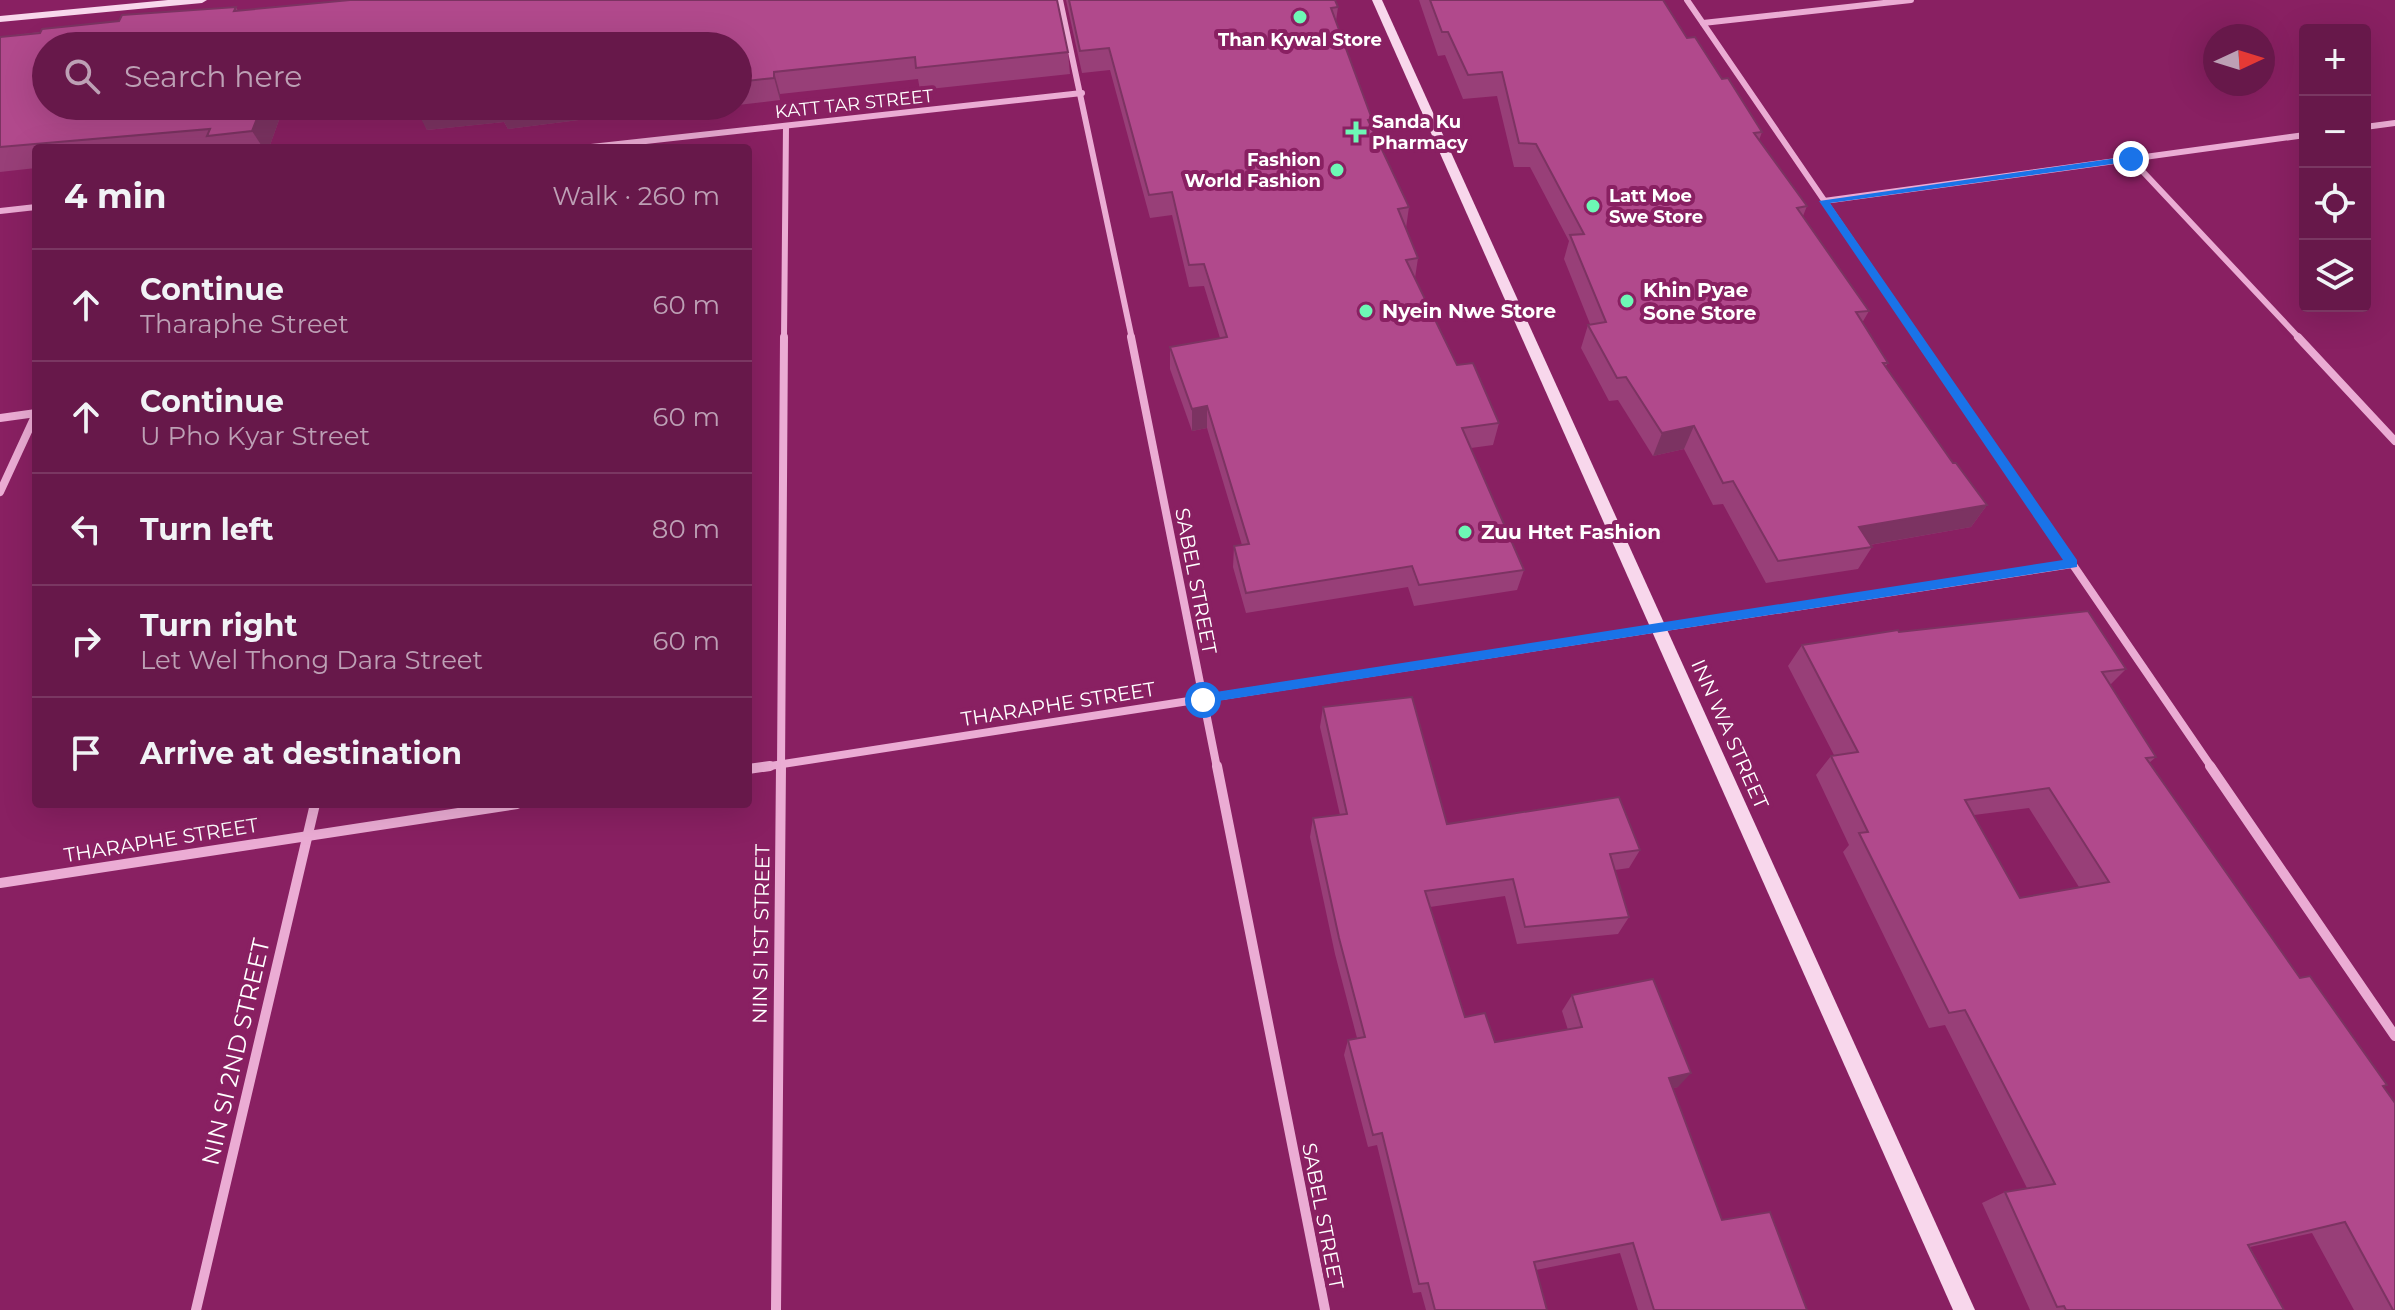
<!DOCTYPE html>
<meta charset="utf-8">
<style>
:root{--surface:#67184a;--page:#6d2151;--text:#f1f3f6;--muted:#bda0b5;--line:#7a3762}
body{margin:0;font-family:Montserrat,sans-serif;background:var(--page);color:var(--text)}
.controls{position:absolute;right:24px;top:24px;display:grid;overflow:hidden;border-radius:8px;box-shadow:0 8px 32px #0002}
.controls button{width:72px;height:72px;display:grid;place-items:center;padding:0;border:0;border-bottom:2px solid var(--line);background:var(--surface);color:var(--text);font:40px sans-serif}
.compass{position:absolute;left:2203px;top:24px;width:72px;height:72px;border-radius:50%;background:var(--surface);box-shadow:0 8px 32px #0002;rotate:86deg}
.stop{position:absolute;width:24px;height:24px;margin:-18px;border:6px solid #1a73e8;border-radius:50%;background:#fff}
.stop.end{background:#1a73e8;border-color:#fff;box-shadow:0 2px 8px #0008}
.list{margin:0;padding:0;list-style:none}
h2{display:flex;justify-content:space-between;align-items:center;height:104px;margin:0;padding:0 32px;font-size:34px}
h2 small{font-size:26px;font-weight:400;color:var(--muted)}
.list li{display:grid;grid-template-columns:52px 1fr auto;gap:24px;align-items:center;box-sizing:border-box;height:112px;padding:0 32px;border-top:2px solid var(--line)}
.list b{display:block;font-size:30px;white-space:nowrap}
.list p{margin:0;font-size:26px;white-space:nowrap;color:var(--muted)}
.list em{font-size:26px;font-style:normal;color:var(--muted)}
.icon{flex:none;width:44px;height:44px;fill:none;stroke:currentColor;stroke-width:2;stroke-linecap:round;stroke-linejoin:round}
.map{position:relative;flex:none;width:2395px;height:1310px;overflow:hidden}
.search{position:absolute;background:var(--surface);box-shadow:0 8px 32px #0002;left:32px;top:32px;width:720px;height:88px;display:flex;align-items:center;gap:20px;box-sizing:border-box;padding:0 28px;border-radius:44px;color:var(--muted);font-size:30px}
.panel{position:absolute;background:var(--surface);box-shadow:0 8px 32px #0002;left:32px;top:144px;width:720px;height:664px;border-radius:8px}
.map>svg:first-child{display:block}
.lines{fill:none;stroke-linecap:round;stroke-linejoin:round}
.street-far2{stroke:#ebacd4;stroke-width:6}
.street-far1{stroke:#ebacd4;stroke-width:8}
.street{stroke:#ebacd4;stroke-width:10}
.secondary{fill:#f8d7ec;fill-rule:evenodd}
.wall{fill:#983f78;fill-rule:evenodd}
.shaded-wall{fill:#7c3362}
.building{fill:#b1498c;stroke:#7c3362;stroke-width:2;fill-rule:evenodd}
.route{fill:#1a73e8}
.poi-dot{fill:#6df8b5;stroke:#892062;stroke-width:3}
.labels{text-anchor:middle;stroke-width:8;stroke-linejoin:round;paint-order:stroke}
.far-poi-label{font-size:18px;font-weight:bold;fill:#fff;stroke:#892062;text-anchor:start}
.far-street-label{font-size:18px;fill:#fff;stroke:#892062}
.poi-label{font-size:20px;font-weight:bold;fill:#fff;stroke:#892062;text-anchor:start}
.street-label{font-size:20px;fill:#fff;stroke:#892062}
.near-street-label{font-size:24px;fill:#fff;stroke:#892062}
</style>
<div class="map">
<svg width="2395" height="1310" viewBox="0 0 2395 1310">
<rect width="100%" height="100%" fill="#892062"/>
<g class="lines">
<g class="street-far2">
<path d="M 1060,0 L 1132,339"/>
<path d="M 1687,0 L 1919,339"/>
<path d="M 1703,23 L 1911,0"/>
<path d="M 2365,127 L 2395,123"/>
<path d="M 582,148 L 1082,93"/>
<path d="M 2131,159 L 2300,339"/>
<path d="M 1824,201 L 2305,135"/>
<path d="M 0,211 L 36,207"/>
<path d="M 784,339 L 786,126"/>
</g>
<g class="street-far1">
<path d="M 1131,337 L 1217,768"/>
<path d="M 1917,337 L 2212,768"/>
<path d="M 2298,337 L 2395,441"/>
<path d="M 0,418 L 36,413"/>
<path d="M 0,492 L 36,414"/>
<path d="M 757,768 L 2072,564"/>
<path d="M 781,768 L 784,337"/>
</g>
<g class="street">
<path d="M 1217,766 L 1325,1310"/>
<path d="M 2210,766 L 2395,1036"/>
<path d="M 748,769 L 770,766"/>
<path d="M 0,883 L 517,804"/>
<path d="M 196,1310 L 315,804"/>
<path d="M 776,1310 L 781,766"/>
</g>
<g class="secondary">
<path d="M 168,0 L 207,0 L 202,3 L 0,22 L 0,16 Z"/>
<path d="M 1372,0 L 1382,0 L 1975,1310 L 1953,1310 Z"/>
</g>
</g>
<g class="wall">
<path d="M 1066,0 L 1335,0 L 1338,7 L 1336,21 L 1372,119 L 1371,126 L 1409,207 L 1406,228 L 1418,258 L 1415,278 L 1457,365 L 1499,423 L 1493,445 L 1471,448 L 1524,570 L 1517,590 L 1414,606 L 1408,587 L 1246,613 L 1233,567 L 1234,546 L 1242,545 L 1207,428 L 1192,431 L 1170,369 L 1170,347 L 1220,338 L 1204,286 L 1189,287 L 1172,215 L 1150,218 L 1110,70 L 1082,73 Z"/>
<path d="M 1419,0 L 1663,0 L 1687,38 L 1722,79 L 1762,132 L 1759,140 L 1807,206 L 1803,216 L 1869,311 L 1862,323 L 1888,363 L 1885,367 L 1953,463 L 1987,505 L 1971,527 L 1870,545 L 1872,547 L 1858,569 L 1766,583 L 1723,504 L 1713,505 L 1684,449 L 1653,456 L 1618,400 L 1609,401 L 1581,348 L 1588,325 L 1590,324 L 1564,259 L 1569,241 L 1530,167 L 1514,167 L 1497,96 L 1463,99 L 1445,55 L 1438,56 Z"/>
<path d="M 236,7 L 238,11 L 1068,52 L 1070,74 L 920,90 L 918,79 L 780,94 L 780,100 L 738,105 L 738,46 L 46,46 L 46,106 L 284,106 L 269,148 L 36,148 L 36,168 L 0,172 L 0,37 Z"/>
<path d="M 416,106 L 663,106 L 634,109 L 634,113 L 508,129 L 504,122 L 427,130 Z"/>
<path d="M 1802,645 L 2126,669 L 2110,685 L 2156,757 L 2149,763 L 2300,978 L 2384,1087 L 2395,1310 L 2354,1310 L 2312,1233 L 2250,1247 L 2284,1310 L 2030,1310 L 1982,1203 L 2005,1192 L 2027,1188 L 1945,1025 L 1929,1028 L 1843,852 L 1849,845 L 1816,775 L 1831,756 L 1834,755 L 1788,666 ZM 2029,808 L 2079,887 L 2020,898 L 1974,815 Z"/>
<path d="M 1323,707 L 1447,824 L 1640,850 L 1629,868 L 1615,870 L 1629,917 L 1618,934 L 1517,944 L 1505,896 L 1430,907 L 1465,1017 L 1495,1042 L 1568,1030 L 1562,1011 L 1572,995 L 1678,1087 L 1673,1088 L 1722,1220 L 1807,1310 L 1638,1310 L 1620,1253 L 1536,1270 L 1547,1310 L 1426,1310 L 1421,1292 L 1413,1293 L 1377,1145 L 1368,1147 L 1344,1055 L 1348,1040 L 1357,1038 L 1335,954 L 1310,837 L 1313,818 L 1340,815 L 1320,727 Z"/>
</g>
<g class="shaded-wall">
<path d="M 774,72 L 780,94 L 780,100 L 774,78 Z"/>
<path d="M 262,106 L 284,106 L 269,148 L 263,148 L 252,131 Z"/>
<path d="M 433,106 L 633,106 L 634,109 L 634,113 L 508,129 L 504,122 L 427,130 L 415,108 Z"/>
<path d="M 1207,406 L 1207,428 L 1192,431 L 1192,409 Z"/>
<path d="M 1694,426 L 1684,449 L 1653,456 L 1662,433 Z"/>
<path d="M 1987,505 L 1971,527 L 1846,549 L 1859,527 Z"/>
<path d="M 1691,1073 L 1678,1087 L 1657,1092 L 1669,1078 Z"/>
</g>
<g class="building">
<path d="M 350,0 L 1057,0 L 1068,52 L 916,68 L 915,57 L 774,72 L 774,78 L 738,82 L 738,46 L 429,46 L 430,42 L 386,46 L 46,46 L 46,106 L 262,106 L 252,131 L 207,136 L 210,129 L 0,147 L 0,37 L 40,33 L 42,29 L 119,21 L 122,15 L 236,7 L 234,11 Z"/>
<path d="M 1069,0 L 1335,0 L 1338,7 L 1331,8 L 1372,119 L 1368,120 L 1409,207 L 1398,209 L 1418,258 L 1406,260 L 1457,365 L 1473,363 L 1499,423 L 1462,428 L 1524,570 L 1419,585 L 1412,566 L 1246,593 L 1234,546 L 1249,544 L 1207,406 L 1192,409 L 1170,347 L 1227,337 L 1204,264 L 1189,265 L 1172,192 L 1149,195 L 1109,48 L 1080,51 Z"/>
<path d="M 1430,0 L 1663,0 L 1687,38 L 1695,37 L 1722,79 L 1728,78 L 1762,132 L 1754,133 L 1807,206 L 1797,208 L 1869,311 L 1856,312 L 1888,363 L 1883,363 L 1953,463 L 1956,463 L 1987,505 L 1859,527 L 1872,547 L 1778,561 L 1733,481 L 1723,483 L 1694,426 L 1662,433 L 1626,377 L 1617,378 L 1588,325 L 1606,322 L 1570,235 L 1584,234 L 1536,144 L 1519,143 L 1502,72 L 1468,75 L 1448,32 L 1442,32 Z"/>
<path d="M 2088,611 L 2126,669 L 2102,672 L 2156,757 L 2146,758 L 2300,978 L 2310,976 L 2387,1085 L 2383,1086 L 2395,1103 L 2395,1310 L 2393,1310 L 2345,1222 L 2248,1245 L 2284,1310 L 2066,1310 L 2064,1306 L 2057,1307 L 2005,1192 L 2055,1184 L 1965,1010 L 1949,1013 L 1859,833 L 1868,832 L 1831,756 L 1858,752 L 1802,645 L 1898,630 L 1899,632 ZM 2049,788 L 2109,882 L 2020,898 L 1965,800 Z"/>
<path d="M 1412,697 L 1447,824 L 1619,797 L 1640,850 L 1610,854 L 1629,917 L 1525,927 L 1513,879 L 1425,891 L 1465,1017 L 1485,1013 L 1495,1042 L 1582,1027 L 1572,995 L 1653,979 L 1691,1073 L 1669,1078 L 1722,1220 L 1770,1212 L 1807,1310 L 1654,1310 L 1633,1243 L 1534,1262 L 1547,1310 L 1435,1310 L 1428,1283 L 1419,1284 L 1382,1133 L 1373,1135 L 1348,1040 L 1365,1037 L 1339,938 L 1313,818 L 1347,814 L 1323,707 Z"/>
</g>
<path class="route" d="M 2131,156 L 2134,161 L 1830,203 L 2077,560 L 2077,567 L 1199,704 L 1199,696 L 1203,694 L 2063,560 L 1819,201 Z"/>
<g class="poi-dot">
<circle cx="1300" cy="17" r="8"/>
<path d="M1352 120h8v8h8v8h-8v8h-8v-8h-8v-8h8z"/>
<circle cx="1337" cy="170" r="8"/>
<circle cx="1593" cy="206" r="8"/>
<circle cx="1627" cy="301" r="8"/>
<circle cx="1366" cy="311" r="8"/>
<circle cx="1465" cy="532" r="8"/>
</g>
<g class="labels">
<g class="far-poi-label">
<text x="1300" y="46" text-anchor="middle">Than Kywal Store</text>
<text x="1372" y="128">Sanda Ku<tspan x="1372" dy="21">Pharmacy</tspan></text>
<text x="1321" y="166" text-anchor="end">Fashion<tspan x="1321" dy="21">World Fashion</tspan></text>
<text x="1609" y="202">Latt Moe<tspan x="1609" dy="21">Swe Store</tspan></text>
</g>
<g class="far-street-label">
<text transform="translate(854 104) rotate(-6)" y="6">KATT TAR STREET</text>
</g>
<g class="poi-label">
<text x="1643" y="297">Khin Pyae<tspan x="1643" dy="23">Sone Store</tspan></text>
<text x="1382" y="318">Nyein Nwe Store</text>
<text x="1481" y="539">Zuu Htet Fashion</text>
</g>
<g class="street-label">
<text transform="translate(1196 581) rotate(79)" y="7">SABEL STREET</text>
<text transform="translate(1058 704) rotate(-9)" y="7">THARAPHE STREET</text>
<text transform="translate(1730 734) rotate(66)" y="7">INN WA STREET</text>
<text transform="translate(161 840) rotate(-9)" y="7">THARAPHE STREET</text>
<text transform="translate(761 934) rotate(-89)" y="7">NIN SI 1ST STREET</text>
<text transform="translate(1323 1216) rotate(79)" y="7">SABEL STREET</text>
</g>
<g class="near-street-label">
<text transform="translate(236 1052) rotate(-77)" y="8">NIN SI 2ND STREET</text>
</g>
</g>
</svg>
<div class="controls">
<button>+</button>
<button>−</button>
<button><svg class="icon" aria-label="locate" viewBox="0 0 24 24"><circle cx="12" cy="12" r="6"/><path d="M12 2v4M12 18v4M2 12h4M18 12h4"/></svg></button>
<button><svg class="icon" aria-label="layers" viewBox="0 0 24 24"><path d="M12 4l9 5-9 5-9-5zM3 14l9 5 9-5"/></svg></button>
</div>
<svg class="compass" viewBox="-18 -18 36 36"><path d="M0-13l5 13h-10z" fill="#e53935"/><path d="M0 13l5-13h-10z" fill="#bda0b5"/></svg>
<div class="stop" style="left:1203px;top:700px"></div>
<div class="stop end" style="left:2131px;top:159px"></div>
<div class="search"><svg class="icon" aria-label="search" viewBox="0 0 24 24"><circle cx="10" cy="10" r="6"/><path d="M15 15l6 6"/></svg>Search here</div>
<section class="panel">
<h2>4 min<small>Walk · 260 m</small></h2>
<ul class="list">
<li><svg class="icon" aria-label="ahead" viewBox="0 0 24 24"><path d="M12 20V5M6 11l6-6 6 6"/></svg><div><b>Continue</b><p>Tharaphe Street</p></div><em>60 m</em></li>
<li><svg class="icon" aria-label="ahead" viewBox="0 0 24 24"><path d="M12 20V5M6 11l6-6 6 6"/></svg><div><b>Continue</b><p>U Pho Kyar Street</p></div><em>60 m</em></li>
<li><svg class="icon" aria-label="left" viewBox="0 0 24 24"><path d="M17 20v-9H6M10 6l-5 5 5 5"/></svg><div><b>Turn left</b></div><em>80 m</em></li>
<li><svg class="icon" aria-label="right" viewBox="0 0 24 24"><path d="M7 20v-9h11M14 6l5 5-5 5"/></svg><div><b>Turn right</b><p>Let Wel Thong Dara Street</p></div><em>60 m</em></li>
<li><svg class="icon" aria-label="arrive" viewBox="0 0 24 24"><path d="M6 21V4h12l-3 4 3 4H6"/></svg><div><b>Arrive at destination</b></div></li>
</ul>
</section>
</div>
